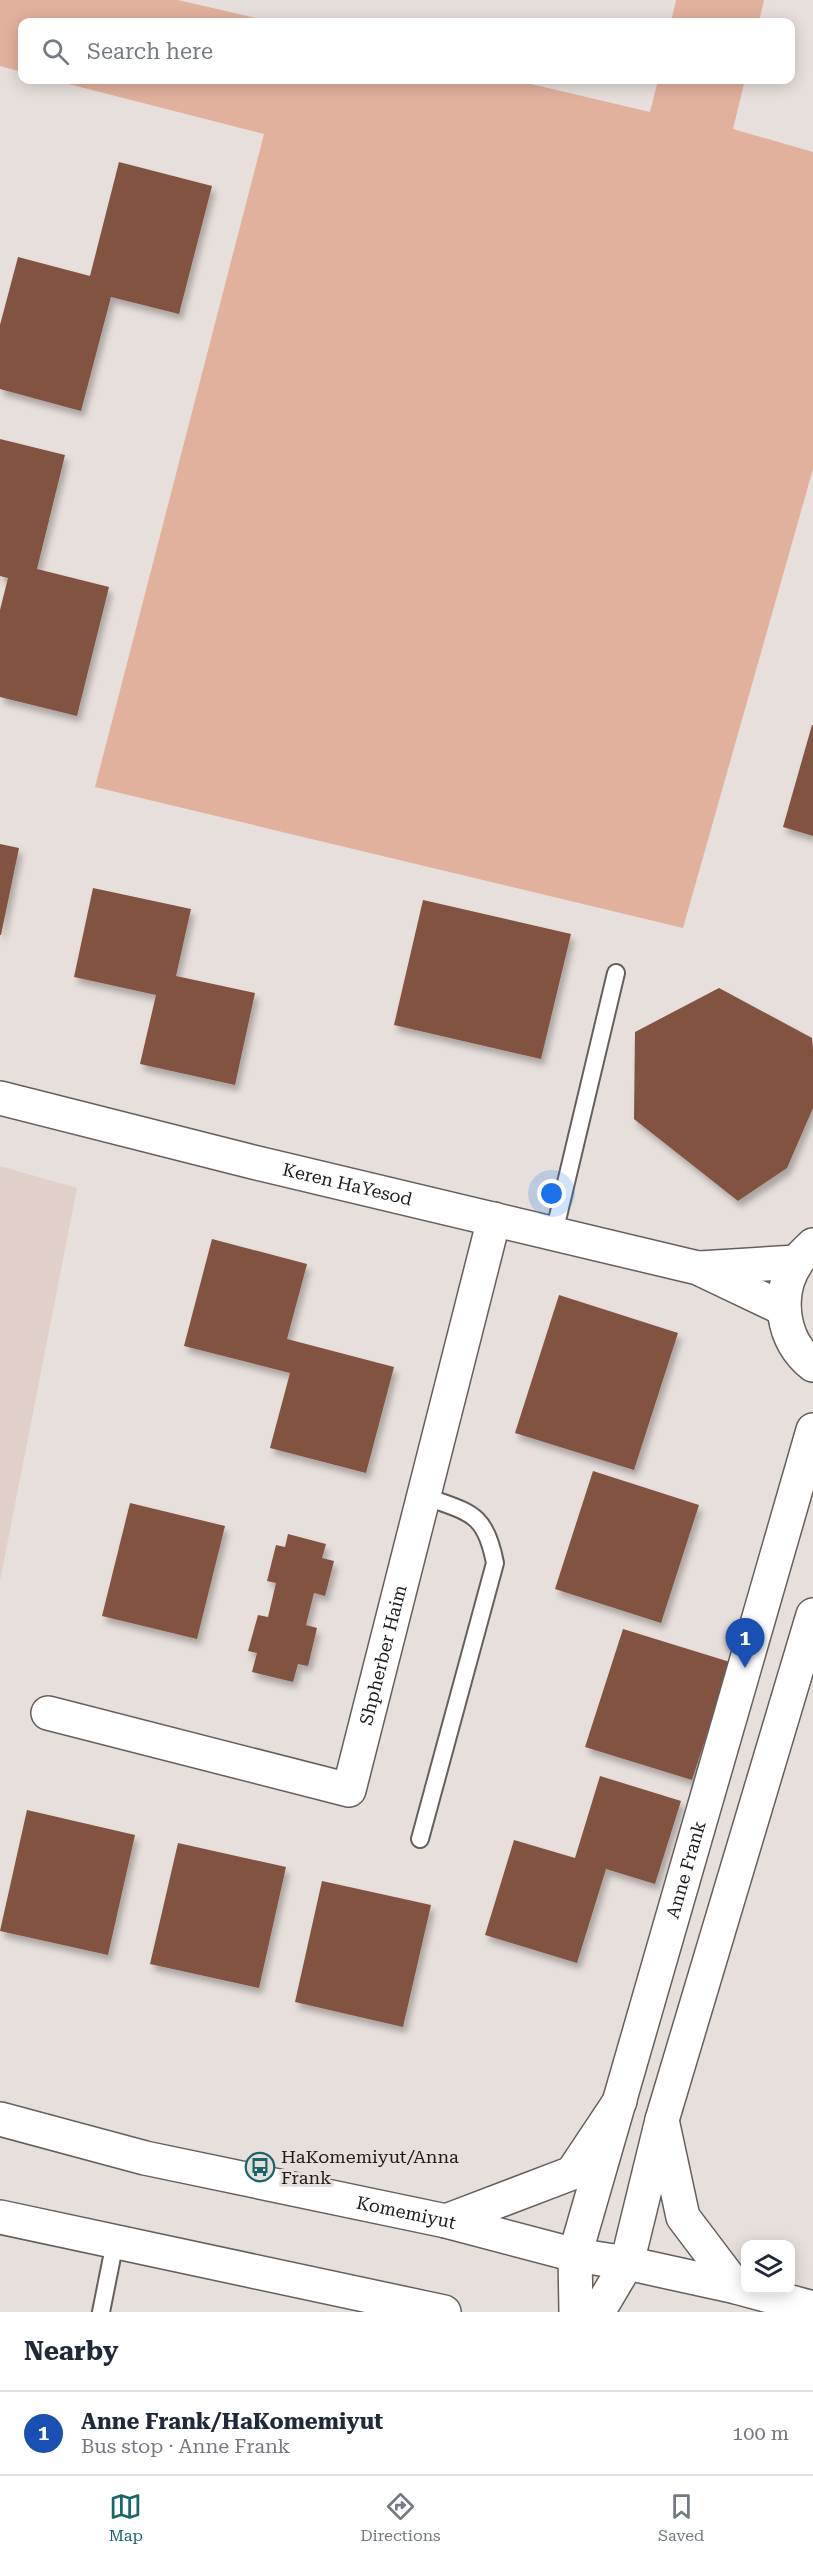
<!DOCTYPE html>
<meta charset="utf-8">
<style>
:root{--surface:#fff;--page:#f2f2f3;--text:#1f2937;--muted:#747a83;--line:#e0e1e3;--accent:#186668}
body{margin:0;font-family:"Roboto Serif",serif;background:var(--page);color:var(--text)}
.controls{position:absolute;right:18px;bottom:18px;display:grid;overflow:hidden;border-radius:12px;box-shadow:0 3px 15px #0003}
.controls button{width:54px;height:54px;display:grid;place-items:center;padding:0;border:0;border-bottom:2px solid var(--line);background:var(--surface);color:var(--text);font:30px sans-serif}
.you{position:absolute;left:552px;top:1194px;width:21px;height:21px;margin:-15px;border:4px solid #fff;border-radius:50%;background:#1a73e8;box-shadow:0 0 0 9px #1a73e833}
.badge{display:grid;place-items:center;width:39px;height:39px;border-radius:50%;background:var(--accent);color:#fff;font-size:20px;font-weight:700}
.pin{position:absolute;translate:-50% -50px;filter:drop-shadow(0 2px 3px #0008)}
.pin::after{content:'';position:absolute;top:32px;width:21px;height:18px;background:inherit;clip-path:polygon(0 0,100% 0,50% 100%)}
.list{margin:0;padding:0;list-style:none}
h2{display:flex;justify-content:space-between;align-items:center;height:78px;margin:0;padding:0 24px;font-size:26px}
h2 small{font-size:20px;font-weight:400;color:var(--muted)}
.list li{display:grid;grid-template-columns:39px 1fr auto;gap:18px;align-items:center;box-sizing:border-box;height:84px;padding:0 24px;border-top:2px solid var(--line)}
.list b{display:block;font-size:22px;white-space:nowrap}
.list p{margin:0;font-size:20px;white-space:nowrap;color:var(--muted)}
.list em{font-size:20px;font-style:normal;color:var(--muted)}
.icon{flex:none;width:33px;height:33px;fill:none;stroke:currentColor;stroke-width:2;stroke-linecap:round;stroke-linejoin:round}
.map{position:relative;flex:none;width:813px;height:2312px;overflow:hidden}
.search{position:absolute;background:var(--surface);box-shadow:0 3px 15px #0003;left:18px;right:18px;top:18px;height:66px;display:flex;align-items:center;gap:15px;box-sizing:border-box;padding:0 21px;border-radius:12px;color:var(--muted);font-size:22px}
.sheet{height:162px;background:var(--surface)}
nav{display:flex;justify-content:space-around;align-items:center;box-sizing:border-box;height:84px;border-top:2px solid var(--line);background:var(--surface);font-size:16px;color:var(--muted)}
nav a{display:grid;justify-items:center;gap:3px}
nav .on{color:var(--accent)}
.map>svg:first-child{display:block}
.built{fill:#e1d0ca}
.green{fill:#e2b19d}
.building{fill:#825340;filter:url(#shadow)}
.lines{fill:none;stroke-linecap:round;stroke-linejoin:round}
.service-casing{stroke:#665f5c;stroke-width:20}
.minor-casing{stroke:#665f5c;stroke-width:36}
.tertiary-casing{stroke:#665f5c;stroke-width:36}
.secondary-casing{stroke:#665f5c;stroke-width:36}
.service{stroke:#fff;stroke-width:16}
.minor{stroke:#fff;stroke-width:33}
.tertiary{stroke:#fff;stroke-width:33}
.secondary{stroke:#fff;stroke-width:33}
.labels{text-anchor:middle;stroke-width:6;stroke-linejoin:round;paint-order:stroke}
.street-label{font-size:18px;fill:#1e1b1a;stroke:#e7dfdc}
.poi-label{font-size:18px;fill:#1e1b1a;stroke:#e7dfdc;text-anchor:start}
</style>
<div class="map">
<svg width="813" height="2312" viewBox="0 0 813 2312">
<defs>
<filter id="shadow"><feDropShadow dx="3.5" dy="6" stdDeviation="3" flood-color="#0004"/></filter>
</defs>
<rect width="100%" height="100%" fill="#e7dfdc"/>
<path class="built" d="M 0,1166 L 77,1188 L 0,1581 Z"/>
<g class="green">
<path d="M 0,0 L 178,0 L 273,22 L 22,22 L 22,72 L 0,66 Z"/>
<path d="M 676,0 L 764,0 L 759,22 L 671,22 Z"/>
<path d="M 53,80 L 514,80 L 650,112 L 658,80 L 745,80 L 733,129 L 813,152 L 813,469 L 683,928 L 95,787 L 264,134 Z"/>
</g>
<g class="building">
<path d="M 119,162 L 212,186 L 179,314 L 111,297 L 81,411 L 0,389 L 0,325 L 18,257 L 90,276 Z"/>
<path d="M 0,439 L 65,455 L 37,569 L 109,587 L 77,716 L 0,697 L 0,610 L 8,578 L 0,576 Z"/>
<path d="M 812,725 L 813,725 L 813,836 L 783,827 Z"/>
<path d="M 0,844 L 19,848 L 1,935 L 0,935 Z"/>
<path d="M 93,888 L 191,909 L 176,976 L 255,993 L 235,1085 L 140,1064 L 156,995 L 74,977 Z"/>
<path d="M 423,900 L 571,934 L 541,1059 L 394,1025 Z"/>
<path d="M 719,988 L 812,1038 L 813,1050 L 813,1108 L 787,1168 L 738,1201 L 634,1119 L 635,1032 Z"/>
<path d="M 212,1239 L 307,1264 L 287,1339 L 394,1367 L 366,1473 L 270,1448 L 290,1373 L 184,1346 Z"/>
<path d="M 559,1295 L 678,1333 L 634,1470 L 515,1433 Z"/>
<path d="M 593,1471 L 699,1505 L 661,1623 L 555,1589 Z"/>
<path d="M 130,1503 L 225,1526 L 197,1639 L 102,1616 Z"/>
<path d="M 288,1534 L 326,1544 L 322,1558 L 334,1561 L 325,1596 L 314,1593 L 306,1625 L 317,1628 L 308,1666 L 298,1664 L 293,1682 L 252,1672 L 257,1653 L 248,1651 L 258,1615 L 268,1617 L 276,1583 L 267,1581 L 276,1545 L 285,1547 Z"/>
<path d="M 623,1629 L 730,1662 L 692,1780 L 585,1747 Z"/>
<path d="M 600,1776 L 681,1801 L 655,1884 L 606,1869 L 577,1963 L 485,1935 L 514,1840 L 575,1858 Z"/>
<path d="M 27,1810 L 135,1835 L 108,1955 L 0,1931 Z"/>
<path d="M 178,1843 L 286,1867 L 259,1988 L 150,1964 Z"/>
<path d="M 322,1881 L 431,1905 L 403,2027 L 295,2002 Z"/>
</g>
<g class="lines">
<g class="service-casing">
<g id="service">
<path d="M 554,1233 L 616,973"/>
<path d="M 420,1839 L 495,1563 C 485,1511 469,1513 424,1496"/>
<path d="M 101,2312 L 115,2242"/>
</g>
</g>
<g class="minor-casing">
<g id="minor">
<path id="s1" d="M 0,1098 L 249,1161 L 698,1268 L 784,1309"/>
<path d="M 700,1268 L 796,1262"/>
<path id="s2" d="M 48,1713 L 349,1790 L 494,1219"/>
</g>
</g>
<g class="tertiary-casing">
<g id="tertiary">
<path d="M 813,1245 C 808,1250 801,1256 797,1262 C 775,1294 782,1342 813,1365"/>
<path id="s3" d="M 576,2312 L 575,2255 L 813,1430"/>
<path d="M 598,2312 L 627,2263 L 662,2120 L 813,1615"/>
</g>
</g>
<g class="secondary-casing">
<g id="secondary">
<path id="s4" d="M 0,2119 L 145,2158 L 446,2221 L 575,2255 L 627,2263 L 736,2287 L 813,2308"/>
<path d="M 662,2120 L 683,2217 L 736,2287"/>
<path d="M 0,2217 L 444,2312"/>
<path d="M 446,2221 L 572,2173 L 620,2101"/>
</g>
</g>
<use href="#service" class="service"/>
<use href="#minor" class="minor"/>
<use href="#tertiary" class="tertiary"/>
<use href="#secondary" class="secondary"/>
</g>
<defs>
<g id="bus-ring" transform="scale(1.5)"><circle r="9.5" fill="#e7dfdc" stroke="#186668" stroke-width="1.5"/><path d="M-5-6H5V4H4V6H2V4H-2V6H-4V4H-5ZM-3.5-4V0h7V-4ZM-3.5 1.2v1.5H-2V1.2ZM2 1.2v1.5H3.5V1.2Z" fill="#186668"/></g>
</defs>
<g fill-rule="evenodd">
<use href="#bus-ring" x="260" y="2167"/>
</g>
<g class="labels">
<g class="street-label">
<text dy="6" stroke="none"><textPath href="#s1" startOffset="358">Keren HaYesod</textPath></text>
<text dy="6" stroke="none"><textPath href="#s2" startOffset="450">Shpherber Haim</textPath></text>
<text dy="6" stroke="none"><textPath href="#s3" startOffset="458">Anne Frank</textPath></text>
<text dy="6" stroke="none"><textPath href="#s4" startOffset="417">Komemiyut</textPath></text>
</g>
<g class="poi-label">
<text x="281" y="2163">HaKomemiyut/Anna<tspan x="281" dy="21">Frank</tspan></text>
</g>
</g>
</svg>
<div class="controls">
<button><svg class="icon" aria-label="layers" viewBox="0 0 24 24"><path d="M12 4l9 5-9 5-9-5zM3 14l9 5 9-5"/></svg></button>
</div>
<div class="you"></div>
<div class="pin badge" style="left:745px;top:1668px;background:#1a4fb4">1</div>
<div class="search"><svg class="icon" aria-label="search" viewBox="0 0 24 24"><circle cx="10" cy="10" r="6"/><path d="M15 15l6 6"/></svg>Search here</div>
</div>
<section class="sheet">
<h2>Nearby<small></small></h2>
<ul class="list">
<li><span class="badge" style="background:#1a4fb4">1</span><div><b>Anne Frank/HaKomemiyut</b><p>Bus stop · Anne Frank</p></div><em>100 m</em></li>
</ul>
</section>
<nav>
<a class="on"><svg class="icon" aria-label="map" viewBox="0 0 24 24"><path d="M3 6l6-2 6 2 6-2v14l-6 2-6-2-6 2zM9 4v14M15 6v14"/></svg>Map</a>
<a><svg class="icon" aria-label="directions" viewBox="0 0 24 24"><path d="M12 3l9 9-9 9-9-9zM9 14v-3h6M13 9l2 2-2 2"/></svg>Directions</a>
<a><svg class="icon" aria-label="saved" viewBox="0 0 24 24"><path d="M7 4h10v16l-5-4-5 4z"/></svg>Saved</a>
</nav>
